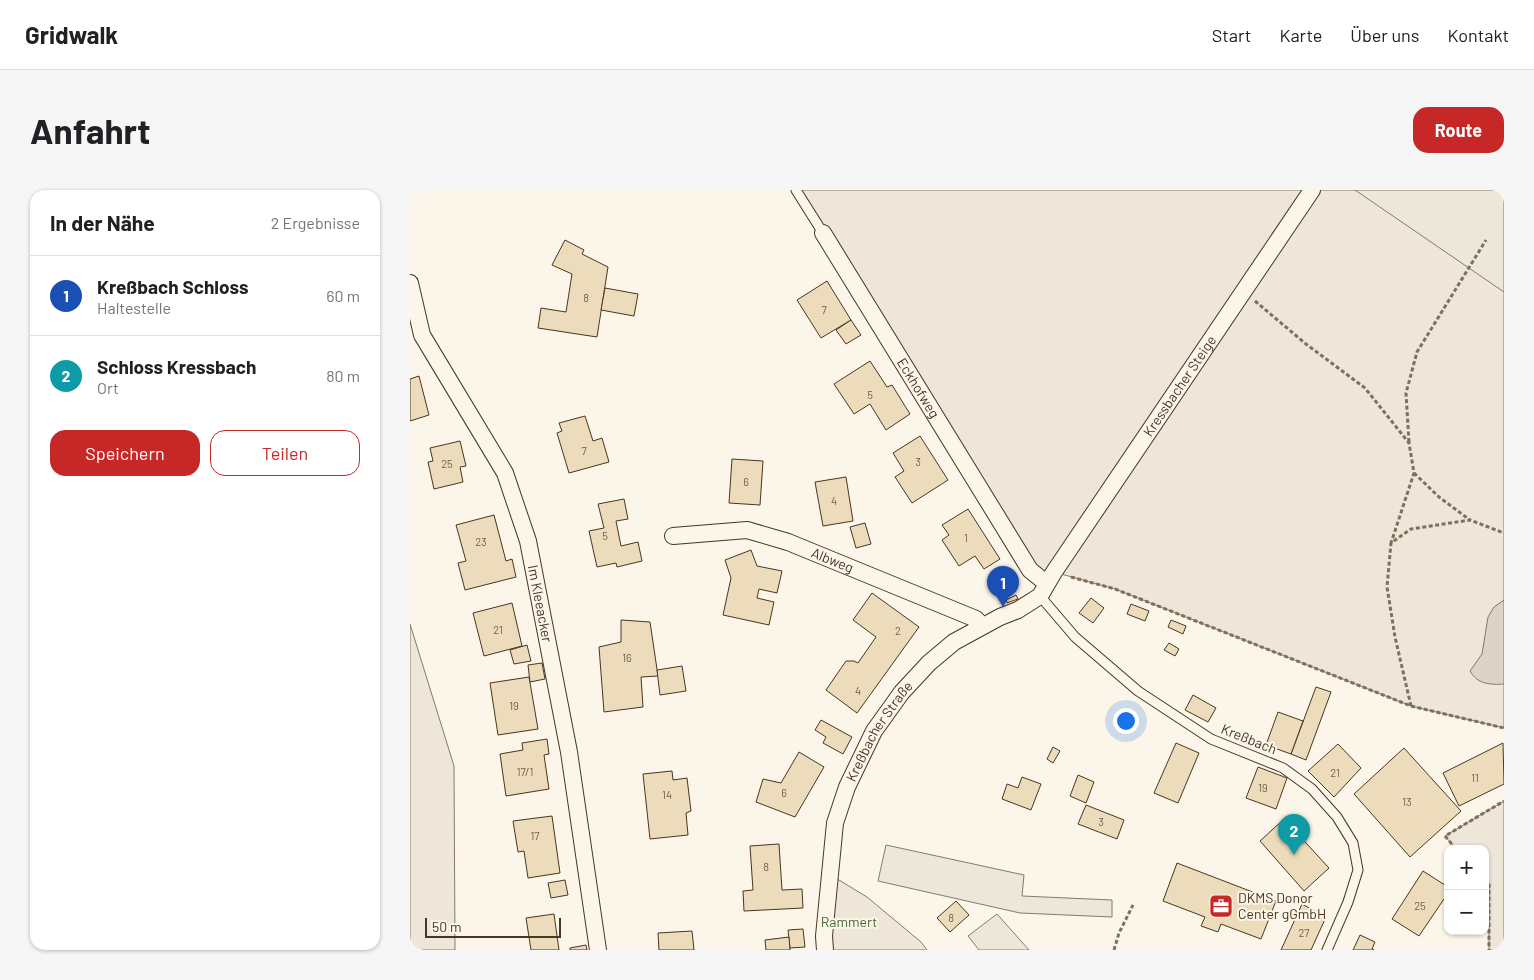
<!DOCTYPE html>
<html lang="de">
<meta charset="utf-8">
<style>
:root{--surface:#fff;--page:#f6f6f6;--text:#202124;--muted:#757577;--line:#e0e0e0;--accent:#c62828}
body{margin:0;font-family:Barlow,sans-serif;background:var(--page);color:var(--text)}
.controls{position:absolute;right:15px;bottom:15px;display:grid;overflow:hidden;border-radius:10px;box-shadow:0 1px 4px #0004}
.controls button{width:45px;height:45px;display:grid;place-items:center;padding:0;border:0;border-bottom:1px solid var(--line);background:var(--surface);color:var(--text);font:25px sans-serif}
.scale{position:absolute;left:15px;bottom:12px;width:136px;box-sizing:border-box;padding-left:5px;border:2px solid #4a3520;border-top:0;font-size:14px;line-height:18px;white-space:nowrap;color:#4a3520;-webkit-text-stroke:4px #fbf6e9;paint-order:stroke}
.you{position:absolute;left:715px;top:530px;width:18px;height:18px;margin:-12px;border:4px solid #fff;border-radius:50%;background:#1a73e8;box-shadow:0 0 0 8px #1a73e833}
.badge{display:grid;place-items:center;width:32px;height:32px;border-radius:50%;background:var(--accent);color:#fff;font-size:16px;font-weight:700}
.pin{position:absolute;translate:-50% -41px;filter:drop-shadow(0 1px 2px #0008)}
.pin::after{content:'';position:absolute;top:26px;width:18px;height:15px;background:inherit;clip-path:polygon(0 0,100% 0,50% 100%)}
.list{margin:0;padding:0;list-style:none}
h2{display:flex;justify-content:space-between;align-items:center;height:65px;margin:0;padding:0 20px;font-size:21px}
h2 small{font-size:16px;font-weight:400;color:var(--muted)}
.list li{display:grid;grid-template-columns:32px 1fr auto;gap:15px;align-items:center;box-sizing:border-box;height:80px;padding:0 20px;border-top:1px solid var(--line)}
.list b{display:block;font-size:19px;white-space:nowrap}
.list p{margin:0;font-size:16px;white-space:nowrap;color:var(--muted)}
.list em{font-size:16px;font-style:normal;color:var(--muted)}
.actions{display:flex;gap:10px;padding:15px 20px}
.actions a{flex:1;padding:11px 0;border:1px solid var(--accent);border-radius:15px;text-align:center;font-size:18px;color:var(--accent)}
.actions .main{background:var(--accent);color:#fff}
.map{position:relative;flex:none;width:1094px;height:760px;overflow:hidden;border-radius:15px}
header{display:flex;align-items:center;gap:30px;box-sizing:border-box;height:70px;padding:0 25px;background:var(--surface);border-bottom:1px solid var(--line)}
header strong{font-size:24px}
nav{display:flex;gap:28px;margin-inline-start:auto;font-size:18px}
.intro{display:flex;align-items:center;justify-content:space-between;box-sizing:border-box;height:120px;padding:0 30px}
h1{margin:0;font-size:35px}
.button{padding:12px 22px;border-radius:15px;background:var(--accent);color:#fff;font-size:18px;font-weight:700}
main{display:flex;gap:30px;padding:0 30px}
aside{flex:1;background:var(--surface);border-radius:15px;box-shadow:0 1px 4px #0004}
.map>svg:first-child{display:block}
.green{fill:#ede6d9;stroke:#887966}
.parking{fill:#ede7d9;stroke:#887966}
.water{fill:#dcd4c6;stroke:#887966}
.building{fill:#ecdcbc;stroke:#4a3520}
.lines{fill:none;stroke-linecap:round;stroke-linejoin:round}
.lane-casing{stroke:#4a3520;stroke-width:11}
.street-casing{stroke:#4a3520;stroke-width:18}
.path{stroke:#7f6f5c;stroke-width:3;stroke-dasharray:4 2.5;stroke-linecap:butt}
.lane{stroke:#fbf6e9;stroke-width:9}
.street{stroke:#fbf6e9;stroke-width:16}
.labels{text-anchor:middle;stroke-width:4;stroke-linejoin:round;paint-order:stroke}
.number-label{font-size:11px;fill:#725f47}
.street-label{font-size:14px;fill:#4a3520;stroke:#fbf6e9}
.poi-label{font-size:14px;fill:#4a3520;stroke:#fbf6e9;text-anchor:start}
.park-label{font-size:14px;fill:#436837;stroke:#fbf6e9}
</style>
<header>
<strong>Gridwalk</strong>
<nav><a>Start</a><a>Karte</a><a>Über uns</a><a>Kontakt</a></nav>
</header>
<div class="intro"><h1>Anfahrt</h1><a class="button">Route</a></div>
<main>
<aside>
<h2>In der Nähe<small>2 Ergebnisse</small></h2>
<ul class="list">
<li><span class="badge" style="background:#1a4fb4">1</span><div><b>Kreßbach Schloss</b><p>Haltestelle</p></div><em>60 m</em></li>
<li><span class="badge" style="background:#0f9aa8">2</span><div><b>Schloss Kressbach</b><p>Ort</p></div><em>80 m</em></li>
</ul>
<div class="actions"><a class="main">Speichern</a><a>Teilen</a></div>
</aside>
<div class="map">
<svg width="1094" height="760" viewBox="0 0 1094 760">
<rect width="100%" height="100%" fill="#fbf6e9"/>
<g class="green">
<path d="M 386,0 L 1094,0 L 1094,538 L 1001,516 L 705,399 L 644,382 L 636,393 Z"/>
<path d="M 0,434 L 44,576 L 45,760 L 0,760 Z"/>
<path d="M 1094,611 L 1094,760 L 1079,760 L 1079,693 L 1075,689 L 1075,659 L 1046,659 L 1035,646 Z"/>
<path d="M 424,687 L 457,707 L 511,752 L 517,760 L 420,760 Z"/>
</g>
<g class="parking">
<path d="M 945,0 L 1094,0 L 1094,102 Z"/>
<path d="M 476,655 L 614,685 L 612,706 L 702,710 L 702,727 L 610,723 L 468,691 Z"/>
<path d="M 587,724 L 619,760 L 569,760 L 558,746 Z"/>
</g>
<path class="water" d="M 1094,410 L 1094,494 C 1080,495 1067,494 1060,481 L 1072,464 L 1078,427 L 1084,417 Z"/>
<g class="building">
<path d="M 155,50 L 174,60 L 172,64 L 198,77 L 187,147 L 128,138 L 131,118 L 156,122 L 162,84 L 142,75 Z"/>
<path d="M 417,91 L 441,130 L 411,148 L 387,110 Z"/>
<path d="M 195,98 L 228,104 L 224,126 L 191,120 Z"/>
<path d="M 441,130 L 451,145 L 436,154 L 426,140 Z"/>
<path d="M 460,171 L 477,197 L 482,195 L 500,224 L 476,240 L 460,214 L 444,224 L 424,194 Z"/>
<path d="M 9,186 L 19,225 L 0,231 L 0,189 Z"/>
<path d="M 175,226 L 183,251 L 192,248 L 199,272 L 159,283 L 147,243 L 152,241 L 149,233 Z"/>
<path d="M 510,246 L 538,290 L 502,313 L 485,287 L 494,281 L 483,263 Z"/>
<path d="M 50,251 L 56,276 L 50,277 L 53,292 L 24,299 L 18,272 L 23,271 L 20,258 Z"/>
<path d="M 322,269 L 353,271 L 350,315 L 319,313 Z"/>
<path d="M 436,287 L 443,331 L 413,336 L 405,292 Z"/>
<path d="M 214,309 L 218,329 L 206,331 L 211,356 L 228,352 L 232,371 L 207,377 L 206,373 L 187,377 L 179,341 L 194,338 L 188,314 Z"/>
<path d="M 558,319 L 590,369 L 574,379 L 565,366 L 549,376 L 532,350 L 539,345 L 532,335 Z"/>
<path d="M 84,325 L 96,371 L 102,369 L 106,387 L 55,400 L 48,373 L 56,371 L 46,335 Z"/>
<path d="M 455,333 L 461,354 L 446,358 L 440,337 Z"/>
<path d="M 341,360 L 347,376 L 372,381 L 367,403 L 349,399 L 347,408 L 364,412 L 359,435 L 313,425 L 321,388 L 315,370 Z"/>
<path d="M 462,403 L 509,437 L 447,523 L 416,500 L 436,471 L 444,471 L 448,473 L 466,447 L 443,430 Z"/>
<path d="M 606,405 L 608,409 L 597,413 L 596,410 Z"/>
<path d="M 681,408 L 694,418 L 683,433 L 669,423 Z"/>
<path d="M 102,413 L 112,456 L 74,466 L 63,423 Z"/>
<path d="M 721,414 L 739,421 L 735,431 L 717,424 Z"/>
<path d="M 211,430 L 240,432 L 248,486 L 231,487 L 233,517 L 194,522 L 189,457 L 211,452 Z"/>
<path d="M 761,430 L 776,436 L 773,444 L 758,437 Z"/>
<path d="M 759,453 L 769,459 L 765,466 L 754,460 Z"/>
<path d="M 117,455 L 121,471 L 104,474 L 100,460 Z"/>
<path d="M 132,473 L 135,489 L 120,492 L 118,475 Z"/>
<path d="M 272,476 L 276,501 L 250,505 L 247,480 Z"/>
<path d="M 119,487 L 128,539 L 88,545 L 80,493 Z"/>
<path d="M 906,497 L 921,502 L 896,570 L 881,564 Z"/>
<path d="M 783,505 L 806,518 L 798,532 L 775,520 Z"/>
<path d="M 868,522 L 893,531 L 881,564 L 856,555 Z"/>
<path d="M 411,530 L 442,547 L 433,564 L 413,553 L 416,547 L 405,540 Z"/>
<path d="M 137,549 L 139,564 L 134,565 L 139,599 L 96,606 L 90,564 L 113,560 L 112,553 Z"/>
<path d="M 766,553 L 789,563 L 768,613 L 744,603 Z"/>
<path d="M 1093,553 L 1094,594 L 1049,616 L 1033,583 Z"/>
<path d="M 928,554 L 951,578 L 924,607 L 898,581 Z"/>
<path d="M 643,557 L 650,561 L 643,573 L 637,569 Z"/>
<path d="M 994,558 L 1051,621 L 1000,667 L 944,604 Z"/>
<path d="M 389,562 L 414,577 L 385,627 L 346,612 L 353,589 L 371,593 Z"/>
<path d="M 848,577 L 877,588 L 866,619 L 836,608 Z"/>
<path d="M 262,581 L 263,590 L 277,588 L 281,621 L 276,623 L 278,645 L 240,649 L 233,584 Z"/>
<path d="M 668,585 L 684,592 L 676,613 L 660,606 Z"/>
<path d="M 612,587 L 631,594 L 621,620 L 592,609 L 597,594 L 608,598 Z"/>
<path d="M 676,615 L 714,630 L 707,649 L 668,634 Z"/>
<path d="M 142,626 L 150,683 L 118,688 L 114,661 L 108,662 L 103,631 Z"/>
<path d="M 874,629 L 919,678 L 894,701 L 850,651 Z"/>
<path d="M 369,654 L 372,700 L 392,699 L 393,718 L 334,721 L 333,701 L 343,700 L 340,656 Z"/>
<path d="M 767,673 L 866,711 L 851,749 L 811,734 L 808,742 L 791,736 L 795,727 L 753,711 Z"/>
<path d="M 1013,681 L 1038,697 L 1038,703 L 1009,746 L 982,729 Z"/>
<path d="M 155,690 L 158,705 L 141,708 L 138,693 Z"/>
<path d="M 546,711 L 559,725 L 540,742 L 527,728 Z"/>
<path d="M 892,714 L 916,727 L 901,760 L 871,760 Z"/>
<path d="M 144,724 L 149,760 L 121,760 L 116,728 Z"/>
<path d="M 393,739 L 395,757 L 380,758 L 378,740 Z"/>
<path d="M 282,741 L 284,760 L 249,760 L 248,743 Z"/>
<path d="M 950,745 L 965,752 L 962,759 L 964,760 L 943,760 Z"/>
<path d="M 379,747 L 380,760 L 356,760 L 355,750 Z"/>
<path d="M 176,755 L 177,760 L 160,760 L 160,758 Z"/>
</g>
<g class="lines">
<g class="lane-casing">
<g id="lane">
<path d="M 386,0 L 413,43"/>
<path d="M 630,406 L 665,447 L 728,501 L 801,549 L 873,578 L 902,599 L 927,627 L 943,653 L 948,680 L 938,712 L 917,760"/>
</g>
</g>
<g class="street-casing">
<g id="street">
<path id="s1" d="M 413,43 L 620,380 L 636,393"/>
<path id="s2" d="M 0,93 L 12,145 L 95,283 L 118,351 L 159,562 L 188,760"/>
<path id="s3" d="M 263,346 L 337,340 L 378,352 L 566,429 L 572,436"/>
<path id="s4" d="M 415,760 L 414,746 L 425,633 L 437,597 L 464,541 L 492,502 L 519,473 L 544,452 L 590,427 L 608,420 L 630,406 L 644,382 L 902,0"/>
</g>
</g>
<g class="path">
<path d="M 845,111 L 896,154 L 955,198 L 999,253 L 1004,283 L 981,353"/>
<path d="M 999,252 L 996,203 L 1007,162 L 1076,50"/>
<path d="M 1004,283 L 1029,307 L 1060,330"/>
<path d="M 661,387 L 705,399 L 1001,516 L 1094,538"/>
<path d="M 1001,516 L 985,447 L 977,397 L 981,353 L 1001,339 L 1060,330 L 1094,343"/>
<path d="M 1046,659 L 1035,646 L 1094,611"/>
<path d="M 1075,689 L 1079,693 L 1079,760"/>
<path d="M 704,760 L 709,743 L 723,715"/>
</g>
<use href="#lane" class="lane"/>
<use href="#street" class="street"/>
</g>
<defs>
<g id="office-square" transform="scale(1.25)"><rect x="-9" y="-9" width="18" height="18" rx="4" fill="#c62828" stroke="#fbf6e9"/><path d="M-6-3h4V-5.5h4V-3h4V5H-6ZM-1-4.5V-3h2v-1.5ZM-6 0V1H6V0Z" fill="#fff"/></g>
</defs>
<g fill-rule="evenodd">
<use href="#office-square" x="811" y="716"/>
</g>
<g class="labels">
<g class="number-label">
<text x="176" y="112">8</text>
<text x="414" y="124">7</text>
<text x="460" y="209">5</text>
<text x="174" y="265">7</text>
<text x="508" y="276">3</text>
<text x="37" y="278">25</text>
<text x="336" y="296">6</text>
<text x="424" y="315">4</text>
<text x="195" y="350">5</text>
<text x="556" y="352">1</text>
<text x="71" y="356">23</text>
<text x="88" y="444">21</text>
<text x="488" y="445">2</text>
<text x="217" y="472">16</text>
<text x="448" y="505">4</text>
<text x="104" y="520">19</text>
<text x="115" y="586">17/1</text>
<text x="925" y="587">21</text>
<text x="1065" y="592">11</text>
<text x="853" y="602">19</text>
<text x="374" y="607">6</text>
<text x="257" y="609">14</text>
<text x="997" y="616">13</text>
<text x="691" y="636">3</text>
<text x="125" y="650">17</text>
<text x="356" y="681">8</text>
<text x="1010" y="720">25</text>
<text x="541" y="732">8</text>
<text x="894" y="747">27</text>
</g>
<g class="street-label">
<text dy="5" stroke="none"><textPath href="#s4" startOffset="698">Kressbacher Steige</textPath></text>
<text dy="5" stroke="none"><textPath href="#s1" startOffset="182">Eckhofweg</textPath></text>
<text dy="5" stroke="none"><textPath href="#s3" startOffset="165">Albweg</textPath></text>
<text dy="5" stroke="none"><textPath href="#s2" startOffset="350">Im Kleeacker</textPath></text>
<text dy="5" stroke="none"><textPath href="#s4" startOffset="230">Kreßbacher Straße</textPath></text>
<text transform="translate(839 549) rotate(22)" y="5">Kreßbach</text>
</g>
<g class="poi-label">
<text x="828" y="713">DKMS Donor<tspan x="828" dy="16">Center gGmbH</tspan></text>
</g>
<g class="park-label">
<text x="439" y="737">Rammert</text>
</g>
</g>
</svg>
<div class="controls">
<button>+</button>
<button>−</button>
</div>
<div class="scale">50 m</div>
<div class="you"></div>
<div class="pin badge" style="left:593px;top:417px;background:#1a4fb4">1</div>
<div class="pin badge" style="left:884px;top:665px;background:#0f9aa8">2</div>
</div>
</main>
